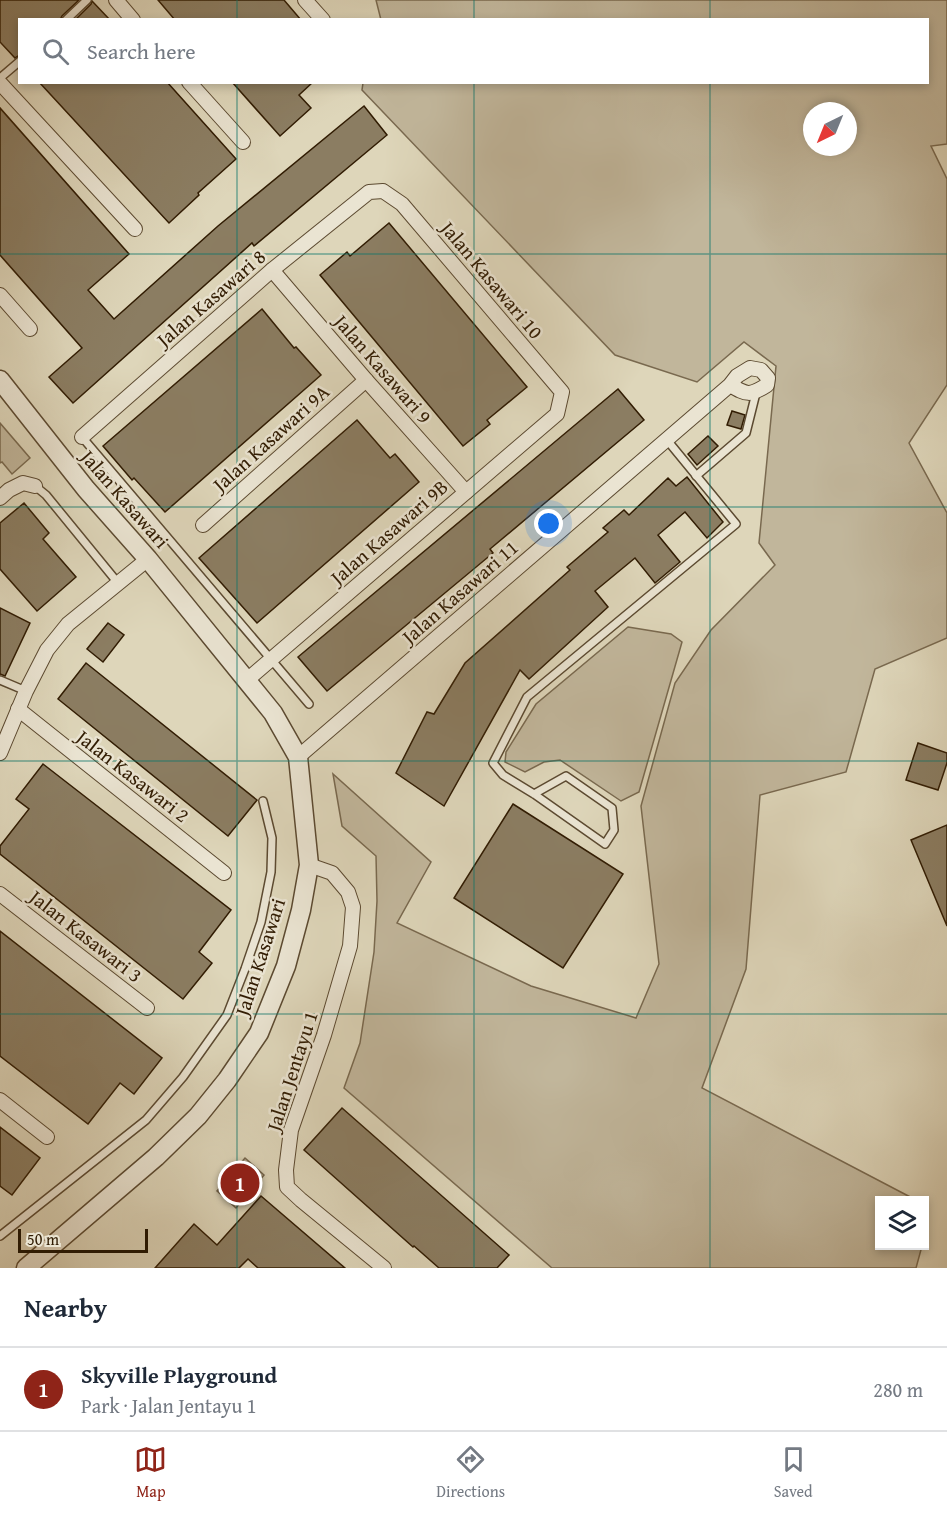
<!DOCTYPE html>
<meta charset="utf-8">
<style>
:root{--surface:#fff;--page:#f2f2f3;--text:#1f2937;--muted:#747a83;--line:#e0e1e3;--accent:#8f2418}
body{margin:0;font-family:"Gentium Book Plus",serif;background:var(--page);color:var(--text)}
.controls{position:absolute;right:18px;bottom:18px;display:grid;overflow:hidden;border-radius:0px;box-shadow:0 3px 9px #0003}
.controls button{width:54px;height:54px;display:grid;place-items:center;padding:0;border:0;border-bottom:2px solid var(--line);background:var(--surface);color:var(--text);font:30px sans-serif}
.compass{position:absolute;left:803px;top:102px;width:54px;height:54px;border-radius:50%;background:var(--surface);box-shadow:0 3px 9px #0003;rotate:223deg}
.scale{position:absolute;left:18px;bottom:15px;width:130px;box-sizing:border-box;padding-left:6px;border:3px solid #311c03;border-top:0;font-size:16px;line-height:21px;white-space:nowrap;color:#311c03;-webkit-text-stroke:4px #eae4d2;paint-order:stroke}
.you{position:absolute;left:549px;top:524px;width:21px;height:21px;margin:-15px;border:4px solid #fff;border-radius:50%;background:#1a73e8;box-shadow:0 0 0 9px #1a73e833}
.badge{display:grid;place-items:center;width:39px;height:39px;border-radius:50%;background:var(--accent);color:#fff;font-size:20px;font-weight:700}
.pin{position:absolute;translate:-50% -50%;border:3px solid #fff;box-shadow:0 2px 6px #0006}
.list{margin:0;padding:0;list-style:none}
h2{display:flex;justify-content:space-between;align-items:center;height:78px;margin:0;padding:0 24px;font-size:26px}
h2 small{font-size:20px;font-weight:400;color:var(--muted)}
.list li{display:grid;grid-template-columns:39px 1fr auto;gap:18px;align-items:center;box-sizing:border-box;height:84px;padding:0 24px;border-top:2px solid var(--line)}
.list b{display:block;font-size:22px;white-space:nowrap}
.list p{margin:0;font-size:20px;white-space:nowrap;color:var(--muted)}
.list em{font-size:20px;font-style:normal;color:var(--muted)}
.icon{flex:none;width:33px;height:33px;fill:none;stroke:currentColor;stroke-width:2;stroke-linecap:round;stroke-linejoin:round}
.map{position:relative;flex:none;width:947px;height:1268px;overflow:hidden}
.search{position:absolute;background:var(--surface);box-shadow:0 3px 9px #0003;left:18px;right:18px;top:18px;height:66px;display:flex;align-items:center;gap:15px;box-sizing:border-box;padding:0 21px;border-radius:0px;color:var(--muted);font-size:22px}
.sheet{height:162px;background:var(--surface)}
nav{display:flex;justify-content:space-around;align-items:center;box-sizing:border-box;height:84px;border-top:2px solid var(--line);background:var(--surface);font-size:16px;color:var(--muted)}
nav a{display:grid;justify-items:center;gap:3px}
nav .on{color:var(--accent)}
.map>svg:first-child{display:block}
.green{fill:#c1b69b;stroke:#79694f;stroke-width:1.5;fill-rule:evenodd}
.building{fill:#8b7d62;stroke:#311c03;stroke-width:1.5}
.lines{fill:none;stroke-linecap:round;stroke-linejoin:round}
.service-casing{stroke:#5c4a31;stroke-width:10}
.minor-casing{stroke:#5c4a31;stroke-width:16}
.tertiary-casing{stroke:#5c4a31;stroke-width:21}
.service{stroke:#eae4d2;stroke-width:7}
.minor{stroke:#eae4d2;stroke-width:14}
.tertiary{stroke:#eae4d2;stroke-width:18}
.grid{fill:none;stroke:#0f766e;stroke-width:1.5;stroke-opacity:0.55}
.labels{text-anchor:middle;stroke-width:5;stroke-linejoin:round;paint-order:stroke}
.street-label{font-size:20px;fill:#311c03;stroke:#eae4d2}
</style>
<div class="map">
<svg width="947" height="1268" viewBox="0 0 947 1268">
<rect width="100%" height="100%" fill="#ded6ba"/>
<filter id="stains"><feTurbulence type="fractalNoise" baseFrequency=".00333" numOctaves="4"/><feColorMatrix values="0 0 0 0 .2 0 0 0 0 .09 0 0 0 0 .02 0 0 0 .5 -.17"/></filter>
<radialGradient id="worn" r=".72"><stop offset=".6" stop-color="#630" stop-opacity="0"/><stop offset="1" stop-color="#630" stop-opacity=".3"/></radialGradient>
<g class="green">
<path d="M 376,0 L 947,0 L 947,144 L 931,146 L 947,179 L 947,385 L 909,443 L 947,513 L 947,638 L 875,669 L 846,772 L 760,795 L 746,969 L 702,1088 L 916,1200 L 880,1200 L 880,1246 L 922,1246 L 916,1268 L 552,1268 L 344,1088 L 360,1043 L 374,952 L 377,901 L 376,856 L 342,826 L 333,774 L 431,862 L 397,923 L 531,986 L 636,1018 L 659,964 L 641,806 L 675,683 L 711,630 L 775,565 L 759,543 L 776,366 L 744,342 L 697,382 L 615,355 L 362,90 L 363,83 L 928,82 L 928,20 L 381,20 ZM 812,111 L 848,111 L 848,147 L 812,147 Z"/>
<path d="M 0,423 L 30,458 L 12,474 L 2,462 L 0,463 Z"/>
<path d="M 628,627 L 671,634 L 682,642 L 639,792 L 621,801 L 560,760 L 544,762 L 525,772 L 505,762 L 506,752 L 536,704 Z"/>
<path d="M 245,1158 L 264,1175 L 236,1208 L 217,1191 Z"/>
</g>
<g class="building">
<path d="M 0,0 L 79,0 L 62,16 L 60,20 L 20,20 L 20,55 L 15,58 L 0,42 Z"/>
<path d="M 158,0 L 284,0 L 301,20 L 175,20 Z"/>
<path d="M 92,1 L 110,20 L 75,20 L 91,4 Z"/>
<path d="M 39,82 L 167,82 L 236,159 L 198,193 L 199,195 L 169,223 Z"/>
<path d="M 232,82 L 313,82 L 299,95 L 311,108 L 280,136 Z"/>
<path d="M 364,106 L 387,135 L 254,246 L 252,243 L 73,403 L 49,377 L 82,348 L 0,255 L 0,108 L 129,254 L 88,290 L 114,319 L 218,226 Z"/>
<path d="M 389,223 L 527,387 L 487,420 L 490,424 L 463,446 L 320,275 L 347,252 L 350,256 Z"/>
<path d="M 262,309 L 294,348 L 296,347 L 321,375 L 165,512 L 134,478 L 132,480 L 103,446 Z"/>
<path d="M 618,389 L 644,420 L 490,549 L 493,553 L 327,691 L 298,657 Z"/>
<path d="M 732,411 L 745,415 L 741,429 L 727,425 Z"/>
<path d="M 357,420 L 390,458 L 395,454 L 419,482 L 257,623 L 199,558 Z"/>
<path d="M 708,436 L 718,446 L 697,465 L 688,454 Z"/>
<path d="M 687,477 L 723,522 L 707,538 L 685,512 L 658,535 L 680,562 L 655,583 L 635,558 L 595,591 L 608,607 L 529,679 L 520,670 L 444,806 L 396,773 L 427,712 L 434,714 L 465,663 L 570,570 L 567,567 L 608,532 L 603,528 L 624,510 L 629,515 L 668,478 L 676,486 Z"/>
<path d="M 24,503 L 49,533 L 43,539 L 76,577 L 37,611 L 0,569 L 0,523 Z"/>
<path d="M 0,608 L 30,623 L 5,676 L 0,674 Z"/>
<path d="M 108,623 L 124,635 L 103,662 L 87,649 Z"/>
<path d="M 86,663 L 257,800 L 228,836 L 58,699 Z"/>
<path d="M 918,743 L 947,753 L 947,763 L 938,790 L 906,780 Z"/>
<path d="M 43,764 L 231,910 L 199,952 L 212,963 L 183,999 L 0,854 L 0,846 L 29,809 L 16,799 Z"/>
<path d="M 513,804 L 623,874 L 563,968 L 454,898 Z"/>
<path d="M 947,825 L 947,926 L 911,840 Z"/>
<path d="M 0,931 L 162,1058 L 134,1094 L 120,1083 L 88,1124 L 0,1056 Z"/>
<path d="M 342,1108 L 509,1255 L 497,1268 L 439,1268 L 414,1246 L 413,1247 L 304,1150 Z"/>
<path d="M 0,1127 L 40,1158 L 12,1195 L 0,1186 Z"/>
<path d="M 261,1196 L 345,1268 L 258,1268 L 248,1259 L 239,1268 L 155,1268 L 194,1224 L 217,1245 Z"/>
</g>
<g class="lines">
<g class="service-casing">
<g id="service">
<path d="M 66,20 L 87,0"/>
<path d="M 0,78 L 20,61"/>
<path d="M 82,437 L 309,704"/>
<path d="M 696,476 L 746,433 L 756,393"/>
<path d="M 35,486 L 46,495 L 118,583"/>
<path d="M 0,680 L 26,691"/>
<path d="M 534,794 L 566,776 L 612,808 L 614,830 L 605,844 L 534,794 L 503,775 L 493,763 L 527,697 L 736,524 L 667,440"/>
<path d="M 0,1236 L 146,1120 L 183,1077 L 227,1015 L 245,969 L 261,922 L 271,872 L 272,838 L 263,801"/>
</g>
</g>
<g class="minor-casing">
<g id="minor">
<path d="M 116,0 L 133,20"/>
<path d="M 305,0 L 323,20"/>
<path d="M 189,82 L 243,142"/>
<path d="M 0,83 L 135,229"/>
<path d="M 272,270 L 366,380 L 466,492"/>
<path d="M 0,295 L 30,329"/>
<path d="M 82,437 L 272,270 L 369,192 L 383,191 L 402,204 L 562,392 L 557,414 L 247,680"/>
<path d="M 0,498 L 9,490 L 23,483 L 35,486"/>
<path d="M 203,525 L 366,380"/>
<path d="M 18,709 L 224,873"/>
<path d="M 0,753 L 26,691 L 47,650 L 68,624 L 148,559"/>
<path d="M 298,757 L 730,385 L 737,376 L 750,368 L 761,370 L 768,378 L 767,385 C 750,396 747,395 730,385"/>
<path d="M 309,865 L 332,873 L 348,892 L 353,907 L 350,946 L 324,1035 L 291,1130 L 286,1170 L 287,1187 L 301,1200 L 384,1268"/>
<path d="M 0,894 L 147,1008"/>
<path d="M 0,1100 L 47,1137"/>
</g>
</g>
<g class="tertiary-casing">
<path id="tertiary" d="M 0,380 L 86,489 L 148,559 L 273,713 L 298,757 L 309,865 L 301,910 L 286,966 L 259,1033 L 227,1080 L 198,1116 L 156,1157 L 26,1268"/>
</g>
<use href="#service" class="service"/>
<use href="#minor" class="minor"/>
<use href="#tertiary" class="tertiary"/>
</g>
<path class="grid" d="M 237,0 L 237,20M 474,0 L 474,20M 710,0 L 710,20M 237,82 L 237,1268M 474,82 L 474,1268M 710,82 L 710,1268M 0,254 L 947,254M 0,507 L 947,507M 0,761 L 947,761M 0,1014 L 947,1014"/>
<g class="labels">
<g class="street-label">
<text transform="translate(492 280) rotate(50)" y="7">Jalan Kasawari 10</text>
<text transform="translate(211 298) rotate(-41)" y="7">Jalan Kasawari 8</text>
<text transform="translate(383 369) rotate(49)" y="7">Jalan Kasawari 9</text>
<text transform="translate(271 438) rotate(-42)" y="7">Jalan Kasawari 9A</text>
<text transform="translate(125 499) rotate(49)" y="7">Jalan Kasawari</text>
<text transform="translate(389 532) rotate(-41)" y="7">Jalan Kasawari 9B</text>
<text transform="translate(460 592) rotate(-41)" y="7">Jalan Kasawari 11</text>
<text transform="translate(133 776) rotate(38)" y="7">Jalan Kasawari 2</text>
<text transform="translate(86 936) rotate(38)" y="7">Jalan Kasawari 3</text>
<text transform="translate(260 957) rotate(-72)" y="7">Jalan Kasawari</text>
<text transform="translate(292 1071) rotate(-72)" y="7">Jalan Jentayu 1</text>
</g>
</g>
<rect width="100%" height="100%" filter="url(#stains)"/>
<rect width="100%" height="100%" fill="url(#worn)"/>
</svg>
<div class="controls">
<button><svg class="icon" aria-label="layers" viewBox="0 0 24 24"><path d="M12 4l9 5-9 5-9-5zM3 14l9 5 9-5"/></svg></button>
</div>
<svg class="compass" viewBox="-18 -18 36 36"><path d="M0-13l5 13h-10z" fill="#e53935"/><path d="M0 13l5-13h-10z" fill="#747a83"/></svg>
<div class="scale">50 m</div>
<div class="you"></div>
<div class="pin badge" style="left:240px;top:1183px">1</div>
<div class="search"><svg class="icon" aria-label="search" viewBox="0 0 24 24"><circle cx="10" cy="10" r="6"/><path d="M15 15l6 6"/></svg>Search here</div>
</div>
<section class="sheet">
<h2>Nearby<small></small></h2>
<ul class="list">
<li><span class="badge">1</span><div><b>Skyville Playground</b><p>Park · Jalan Jentayu 1</p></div><em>280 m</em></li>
</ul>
</section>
<nav>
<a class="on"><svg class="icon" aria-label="map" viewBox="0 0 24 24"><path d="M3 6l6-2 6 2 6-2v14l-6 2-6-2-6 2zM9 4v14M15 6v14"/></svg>Map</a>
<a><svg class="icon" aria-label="directions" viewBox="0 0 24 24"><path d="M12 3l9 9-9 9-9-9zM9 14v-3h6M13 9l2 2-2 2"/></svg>Directions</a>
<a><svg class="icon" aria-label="saved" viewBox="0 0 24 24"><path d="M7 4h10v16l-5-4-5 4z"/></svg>Saved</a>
</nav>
